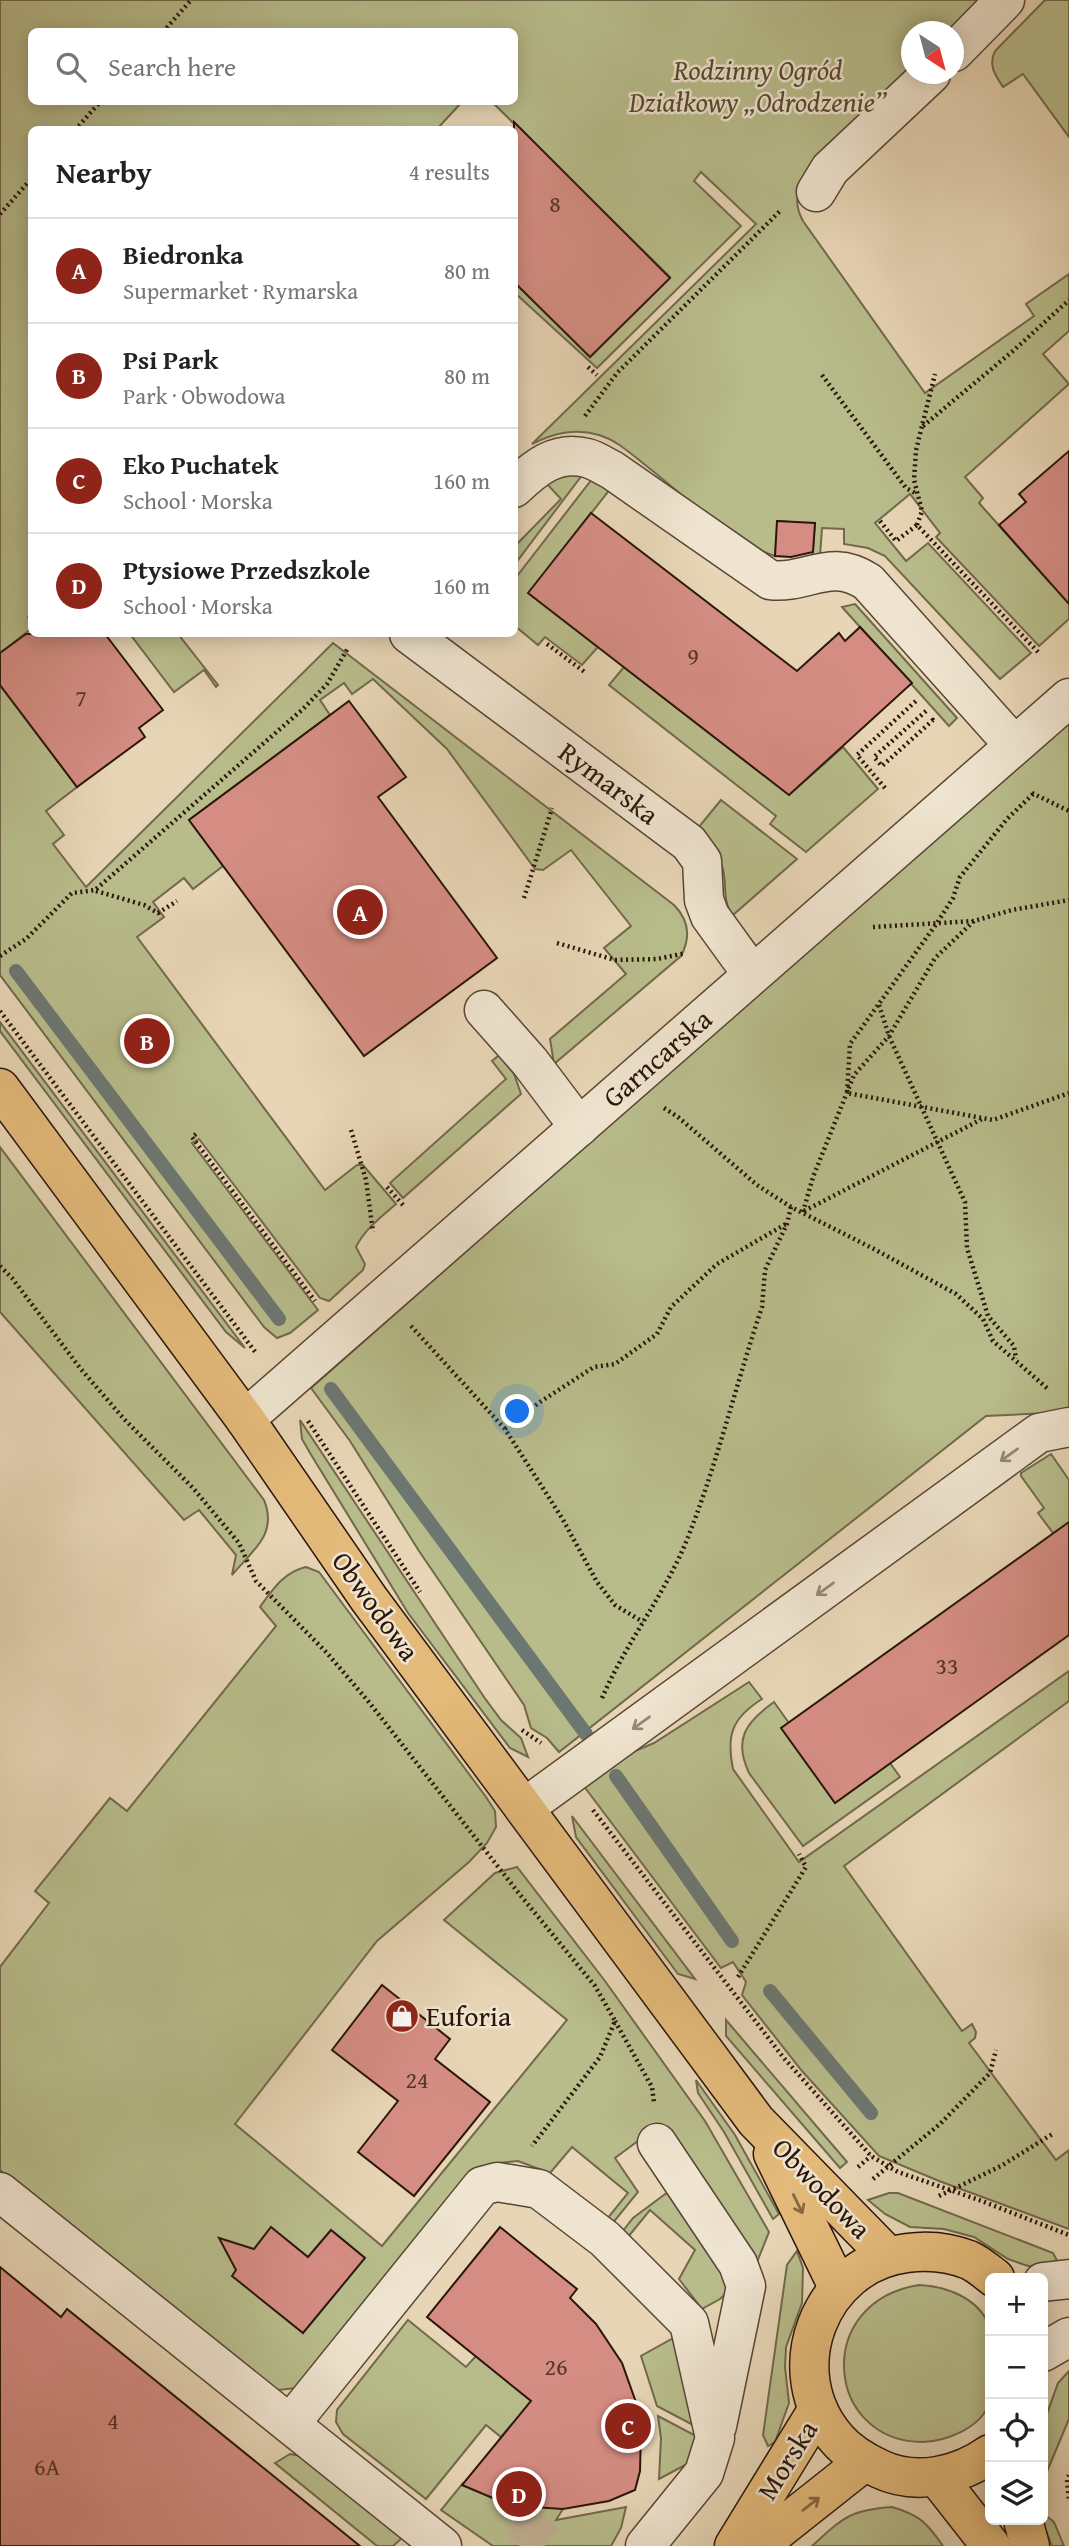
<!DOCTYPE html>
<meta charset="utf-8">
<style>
:root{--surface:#fff;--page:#f2f2f2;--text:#222;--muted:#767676;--line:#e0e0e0;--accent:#8f2418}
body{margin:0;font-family:"Gentium Book Plus",serif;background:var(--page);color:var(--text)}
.controls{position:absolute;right:21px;bottom:21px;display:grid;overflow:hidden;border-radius:10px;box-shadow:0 4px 18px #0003}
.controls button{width:63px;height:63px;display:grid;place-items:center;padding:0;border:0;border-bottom:2px solid var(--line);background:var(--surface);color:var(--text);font:35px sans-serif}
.compass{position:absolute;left:901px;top:21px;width:63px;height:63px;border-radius:50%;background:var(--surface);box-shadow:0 4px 18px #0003;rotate:144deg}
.you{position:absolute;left:518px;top:1412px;width:24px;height:24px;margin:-18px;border:5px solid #fff;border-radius:50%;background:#1a73e8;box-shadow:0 0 0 10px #1a73e833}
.badge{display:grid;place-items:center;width:46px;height:46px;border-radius:50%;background:var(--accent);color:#fff;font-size:23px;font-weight:700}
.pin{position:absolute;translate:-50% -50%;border:4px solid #fff;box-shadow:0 2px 7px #0006}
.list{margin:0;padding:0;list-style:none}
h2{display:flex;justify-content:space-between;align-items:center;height:91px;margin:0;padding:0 28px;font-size:30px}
h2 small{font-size:23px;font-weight:400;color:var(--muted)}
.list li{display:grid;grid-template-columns:46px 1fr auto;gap:21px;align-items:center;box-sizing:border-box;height:105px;padding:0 28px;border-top:2px solid var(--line)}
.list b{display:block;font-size:26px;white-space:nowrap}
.list p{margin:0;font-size:23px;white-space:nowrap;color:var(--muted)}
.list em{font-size:23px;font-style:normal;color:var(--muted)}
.icon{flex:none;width:38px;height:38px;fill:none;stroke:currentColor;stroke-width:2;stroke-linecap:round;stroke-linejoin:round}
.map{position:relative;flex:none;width:1069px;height:2546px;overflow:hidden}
.search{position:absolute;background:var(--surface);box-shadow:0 4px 18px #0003;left:28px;top:28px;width:490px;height:77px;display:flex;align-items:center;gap:18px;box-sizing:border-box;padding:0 24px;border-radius:10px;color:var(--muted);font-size:26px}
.panel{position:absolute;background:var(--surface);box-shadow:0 4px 18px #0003;left:28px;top:126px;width:490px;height:511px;border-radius:10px}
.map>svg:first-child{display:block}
.green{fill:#b8bc8b;stroke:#71694b;stroke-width:2}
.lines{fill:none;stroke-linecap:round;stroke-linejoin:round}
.stream{stroke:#6d7772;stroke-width:14}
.building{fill:#d58d83;stroke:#2a160b;stroke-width:2}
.minor-tunnel{stroke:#c1af93;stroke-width:38;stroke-dasharray:38 19;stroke-linecap:butt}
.minor-casing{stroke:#594636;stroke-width:41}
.major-casing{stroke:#2a160b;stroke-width:41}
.path{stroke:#2a160b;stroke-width:4.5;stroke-dasharray:2 3.5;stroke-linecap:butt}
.minor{stroke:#efe4cf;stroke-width:38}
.major{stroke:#e4ba7a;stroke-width:38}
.oneway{stroke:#968777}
.oneway2{stroke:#876842}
.labels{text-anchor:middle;stroke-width:5;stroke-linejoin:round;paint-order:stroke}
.number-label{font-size:24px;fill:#553429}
.park-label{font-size:28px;font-style:italic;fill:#554831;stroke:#efe4cf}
.street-label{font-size:28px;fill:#2a160b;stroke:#efe4cf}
.poi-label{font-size:28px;fill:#2a160b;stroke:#efe4cf;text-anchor:start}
</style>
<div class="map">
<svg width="1069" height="2546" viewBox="0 0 1069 2546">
<rect width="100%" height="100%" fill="#e7d5b5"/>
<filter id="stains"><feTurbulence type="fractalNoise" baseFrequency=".00286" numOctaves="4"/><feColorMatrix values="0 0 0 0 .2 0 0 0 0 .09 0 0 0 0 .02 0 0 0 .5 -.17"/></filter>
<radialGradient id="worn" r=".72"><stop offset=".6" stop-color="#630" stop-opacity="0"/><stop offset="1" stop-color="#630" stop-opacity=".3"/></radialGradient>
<g class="green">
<path d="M 0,0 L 984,0 L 953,31 L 912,32 L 911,73 L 802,178 C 797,194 794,205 803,221 L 925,393 L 1034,316 L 1026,304 L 1069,274 L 1069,331 L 1043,354 L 1069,384 L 965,477 L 983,498 L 979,503 L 1051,584 L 1069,568 L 1069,619 L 1039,646 L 936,537 L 940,533 L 910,494 L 875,523 L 906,561 L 928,543 L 1031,653 L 1000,679 L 885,556 L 868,548 L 844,544 L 844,529 L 822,528 L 820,556 L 812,559 L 815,524 L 778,521 L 775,556 C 732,542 680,492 644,464 C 630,453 616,440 599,435 C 575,428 554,433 532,444 L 756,224 L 701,172 L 694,181 L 741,226 L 597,368 L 515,293 L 515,282 L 590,357 L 670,277 L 492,102 L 514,102 L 514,32 L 32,32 L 32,102 L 462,102 L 437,129 L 32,130 L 32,614 L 28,617 L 31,621 L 31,629 L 0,653 Z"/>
<path d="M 1045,0 L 1069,0 L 1069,137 L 1023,74 L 1003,87 C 995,75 988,65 995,51 Z"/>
<path d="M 589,466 L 515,564 L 515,546 L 561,499 L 546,483 Z"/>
<path d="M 599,470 L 614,484 L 529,593 L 598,647 L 582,665 L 545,637 L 538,645 L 515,626 L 514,580 Z"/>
<path d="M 855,604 L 957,718 L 949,726 L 842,607 Z"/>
<path d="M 130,634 L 178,634 L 218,685 L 216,687 L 204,670 L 174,692 Z"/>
<path d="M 333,643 L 674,905 C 689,920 691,937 681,956 L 554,1064 L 550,1039 L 626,974 L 604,948 L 631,926 L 571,850 L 543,870 L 535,869 L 447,749 L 373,679 L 352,694 L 344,683 L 320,700 L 330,715 L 189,820 L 223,866 L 193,889 L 184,878 L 153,902 L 164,917 L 137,937 L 325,1190 L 357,1165 L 363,1165 L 396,1204 C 381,1217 365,1229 356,1247 L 365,1264 L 363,1270 L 329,1301 L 320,1298 L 199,1139 L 192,1143 L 318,1310 L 290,1333 L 277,1338 L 264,1327 L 0,975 L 0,685 L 77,787 L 46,811 L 64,835 L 53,844 L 86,887 Z"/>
<path d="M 624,667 L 789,795 L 843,747 L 878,789 L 806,852 L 770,824 L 776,816 L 609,685 Z"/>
<path d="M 1069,720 L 1069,1412 L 986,1416 L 559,1752 L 547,1738 L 531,1728 L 524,1705 L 419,1551 L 350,1441 L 311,1388 Z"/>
<path d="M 721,800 L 797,859 L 733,915 C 721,901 728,882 722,866 C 718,853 706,840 698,828 Z"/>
<path d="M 0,1022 L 245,1348 L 226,1332 L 0,1031 Z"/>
<path d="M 498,1056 L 500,1056 L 514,1074 L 521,1094 L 403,1198 L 390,1183 L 506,1079 L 492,1061 Z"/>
<path d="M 0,1147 L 264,1500 C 278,1534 253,1550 232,1575 L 236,1555 L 199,1510 L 184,1520 L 0,1312 Z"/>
<path d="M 300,1420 L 484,1697 L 501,1720 L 521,1738 L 528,1757 L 510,1748 L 408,1613 L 310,1453 L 302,1439 Z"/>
<path d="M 1051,1454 L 1069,1480 L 1069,1541 L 1060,1529 L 1053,1533 L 1038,1513 L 1044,1508 L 1021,1476 L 1021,1473 Z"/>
<path d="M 306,1567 L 319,1572 L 486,1797 L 495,1811 L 496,1827 L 487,1843 L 469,1862 L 377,1941 L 235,2124 L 382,2246 L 567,2020 L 444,1920 L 495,1873 L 517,1867 L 605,1981 L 705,2121 L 769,2232 L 757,2262 L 661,2124 L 615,2158 L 638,2192 L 612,2224 L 607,2219 L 628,2193 L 572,2147 L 550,2173 L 518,2161 L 498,2163 L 296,2388 L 278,2390 L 263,2382 L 0,2170 L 0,1967 L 49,1903 L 35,1891 L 110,1798 L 127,1811 L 276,1626 L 260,1607 C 273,1589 284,1572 306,1567 Z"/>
<path d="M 1069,1671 L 1069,1701 L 844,1866 L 962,2031 L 972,2024 L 976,2032 L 975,2038 L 969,2043 L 1056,2160 L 1069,2150 L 1069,2229 L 939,2181 L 879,2156 L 802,2071 L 742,1995 L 746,1982 L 733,1962 L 721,1968 L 583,1785 L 621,1757 L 654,1743 L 749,1682 L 762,1699 C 732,1718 726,1735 733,1769 L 799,1862 Z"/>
<path d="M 774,1702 L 789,1723 L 890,1763 L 900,1777 L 803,1846 L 749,1773 C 733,1739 746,1722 774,1702 Z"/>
<path d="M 572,1816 L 695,1979 L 678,1974 L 576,1837 Z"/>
<path d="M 726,2020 L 847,2162 L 840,2168 L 726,2036 Z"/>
<path d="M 696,2080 L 735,2135 L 779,2214 L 773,2219 L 724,2132 L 698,2093 Z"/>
<path d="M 672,2189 L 734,2286 L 720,2299 L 702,2309 L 679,2279 L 695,2250 L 650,2210 L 628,2237 L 622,2232 L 633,2218 Z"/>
<path d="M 889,2193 L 898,2193 L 1053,2253 L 1061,2268 L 1040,2269 L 1025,2265 L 1008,2259 L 974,2237 L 944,2229 L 910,2227 L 885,2214 L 868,2200 Z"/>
<path d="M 797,2251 L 803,2268 L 802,2303 L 786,2347 L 785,2367 L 789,2403 L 775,2442 L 768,2446 L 763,2435 L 787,2265 Z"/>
<path d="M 919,2285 C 946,2286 978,2298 989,2325 C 993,2334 990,2351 990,2362 C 990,2374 994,2393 989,2404 C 980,2428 947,2441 923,2442 C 825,2442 812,2302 919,2285 Z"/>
<path d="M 408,2320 L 466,2367 L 476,2356 L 546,2398 L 521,2429 L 513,2423 L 501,2437 L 486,2425 L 426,2499 L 343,2434 L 336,2422 L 337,2410 Z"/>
<path d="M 677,2336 L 697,2427 L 657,2406 L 641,2356 Z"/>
<path d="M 1069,2371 L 1069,2419 L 1043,2481 L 1043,2425 L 1058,2383 Z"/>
<path d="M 658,2416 L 698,2437 L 689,2463 L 659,2479 L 661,2438 Z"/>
<path d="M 290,2454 L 306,2457 L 402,2538 L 393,2546 L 377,2546 L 275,2463 Z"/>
<path d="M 463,2483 L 472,2489 L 563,2509 L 556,2520 L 626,2507 L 621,2528 L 611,2546 L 493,2546 L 441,2510 Z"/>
<path d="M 892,2507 C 920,2515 927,2523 943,2546 L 812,2546 C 843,2518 849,2510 892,2507 Z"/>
<path d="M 1044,2514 L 1054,2522 L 1064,2546 L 1052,2546 L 1042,2520 Z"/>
</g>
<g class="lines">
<g class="stream">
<path d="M 16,971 L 279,1319"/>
<path d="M 331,1389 L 586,1734"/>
<path d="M 616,1776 L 732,1941"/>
<path d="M 770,1991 L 871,2113"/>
</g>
</g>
<g class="building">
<path d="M 514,122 L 670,278 L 590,357 L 514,282 Z"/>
<path d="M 1069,451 L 1069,604 L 999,525 L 1026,502 L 1019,494 Z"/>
<path d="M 591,513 L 797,671 L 839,633 L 845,641 L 860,627 L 912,683 L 789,795 L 528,593 Z"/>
<path d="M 777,521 L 815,523 L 813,552 L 791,557 L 775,556 Z"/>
<path d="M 26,634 L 105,634 L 163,710 L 139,728 L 145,737 L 77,787 L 0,685 L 0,653 Z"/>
<path d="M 349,701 L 406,777 L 378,797 L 497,958 L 364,1056 L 189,820 Z"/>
<path d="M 1069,1522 L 1069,1635 L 835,1803 L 781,1728 Z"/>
<path d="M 382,1985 L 450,2039 L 435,2059 L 490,2102 L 414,2196 L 358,2152 L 398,2101 L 332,2050 Z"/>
<path d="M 271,2227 L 308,2257 L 331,2230 L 365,2258 L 303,2333 L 232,2276 L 236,2270 L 219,2238 L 254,2249 Z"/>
<path d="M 500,2227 L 577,2289 L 570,2298 L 596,2324 L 622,2363 L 638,2408 L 641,2430 L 640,2471 L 635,2490 L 609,2501 L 563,2509 L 533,2507 L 495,2499 L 462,2485 L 531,2401 L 427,2317 Z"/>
<path d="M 0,2267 L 61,2317 L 67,2309 L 360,2546 L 0,2546 Z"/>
</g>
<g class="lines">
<path class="minor-tunnel" d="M 520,2546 L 551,2508"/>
<g class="minor-casing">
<g id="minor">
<path d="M 954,52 L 1005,0"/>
<path d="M 816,192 L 830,169 L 931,74"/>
<path d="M 514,488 C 535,468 556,450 587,458 C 595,460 604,466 612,470 L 770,580 C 810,584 829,557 868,582 L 1014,745"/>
<path d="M 409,634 L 689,843 L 702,861 L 704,900 L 710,916 L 752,974"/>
<path d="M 484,1010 L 530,1062 L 579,1127"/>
<path d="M 245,1419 L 1069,698"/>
<path d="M 524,1808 L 1039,1433 L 1069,1427"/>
<path d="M 657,2143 L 738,2264 L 746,2286 L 717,2426"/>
<path d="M 0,2192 L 442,2546"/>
<path d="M 1043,2282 L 1069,2279"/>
<path d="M 1043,2352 L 1069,2337"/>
<path d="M 290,2424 L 482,2186 L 497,2182 L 539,2189 L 605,2239 L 689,2323 L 715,2438 L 704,2473 L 645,2546"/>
</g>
</g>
<g class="major-casing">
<g id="major">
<path d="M 0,1088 L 245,1419 L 369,1599 L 756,2121 L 887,2255"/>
<path d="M 773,2154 L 838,2287"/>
<path d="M 990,2454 C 959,2476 916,2486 880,2469 C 865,2462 848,2452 837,2439 C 778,2372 819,2264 907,2253 C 928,2250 949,2252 969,2260 C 978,2264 987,2272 995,2278"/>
<path d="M 937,2477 L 991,2546"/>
<path d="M 1023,2520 L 1030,2546"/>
<path d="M 734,2546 L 818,2409"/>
<path d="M 758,2546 L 864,2462"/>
</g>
</g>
<g class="path">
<path d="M 163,32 L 191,0"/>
<path d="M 75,130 L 100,102"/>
<path d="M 0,214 L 32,178"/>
<path d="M 588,367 L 597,375"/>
<path d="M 822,375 L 906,488 L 917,494"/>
<path d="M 585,416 L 617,373 L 781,210"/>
<path d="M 923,426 L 1013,351 L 1069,300"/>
<path d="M 880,521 L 896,541 L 917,525 L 1038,652"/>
<path d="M 917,525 L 922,511 L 914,480 L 916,450 L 935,374"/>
<path d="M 547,644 L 586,673"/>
<path d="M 926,711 L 874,757 L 882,766 L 933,720 L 934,722"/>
<path d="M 885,788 L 857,755 L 917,700"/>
<path d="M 1032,793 L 1069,811"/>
<path d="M 1033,794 L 1007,819 L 960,877 L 953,898 L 937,923 L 850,1044 L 847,1093 L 993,1120 L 1069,1093"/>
<path d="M 96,891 L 144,905 L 158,913 L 177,901"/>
<path d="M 524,898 L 552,808"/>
<path d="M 873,927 L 974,921 L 1012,910 L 1069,900"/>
<path d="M 557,943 L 615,960 L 657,959 L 686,953"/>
<path d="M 0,956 L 26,939 L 72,893 L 95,890 L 303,709 L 327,684 L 348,648"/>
<path d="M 879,1005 L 889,1036 L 965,1202 L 967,1248 L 988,1316 L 1014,1346 L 1016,1359"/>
<path d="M 0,1011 L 256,1353"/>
<path d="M 664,1108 L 678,1117 L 757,1185 L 791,1207 L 874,1249 L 956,1294 L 983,1319 L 993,1341 L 1048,1389"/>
<path d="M 351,1130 L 366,1180 L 373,1232"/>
<path d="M 196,1134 L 192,1137 L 315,1301"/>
<path d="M 387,1187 L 403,1205"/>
<path d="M 804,1211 L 982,1119"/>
<path d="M 803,1212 L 813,1177 L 854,1075 L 889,1036 L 935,958 L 974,921"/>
<path d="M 0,1266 L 12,1278 L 80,1368 L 124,1419 L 193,1488 L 239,1543 L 256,1581 L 327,1653 L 368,1701 L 521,1896 L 595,1986 L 615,2021 L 600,2057 L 532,2146"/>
<path d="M 411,1326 L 505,1429 L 562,1518 L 597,1582 L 615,1605 L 643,1622"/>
<path d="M 308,1421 L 420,1592"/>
<path d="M 505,1429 L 540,1402 L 594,1367 L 615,1364 L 657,1334 L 671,1307 L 717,1264 L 786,1224"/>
<path d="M 602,1698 C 627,1640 668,1591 690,1532 C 718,1460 737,1381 762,1307 L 765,1270 L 787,1224 L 791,1207"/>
<path d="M 522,1730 L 541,1743"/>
<path d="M 593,1810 L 783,2057 L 871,2156 L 898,2172 L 979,2200 L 1069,2235"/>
<path d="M 738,1977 L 806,1867 L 799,1854"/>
<path d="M 615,2021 L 652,2087 L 654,2103"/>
<path d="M 858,2167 L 871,2156"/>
<path d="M 873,2179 L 940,2124 L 990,2073 L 996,2050"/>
<path d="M 939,2196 L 1001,2166 L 1054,2133"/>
<path d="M 1069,2475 L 1067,2480 L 1069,2501"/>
</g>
<use href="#minor" class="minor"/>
<use href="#major" class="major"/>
</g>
<defs><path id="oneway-shaft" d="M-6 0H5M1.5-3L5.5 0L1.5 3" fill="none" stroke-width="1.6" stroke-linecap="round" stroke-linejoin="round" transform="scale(1.75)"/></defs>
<g class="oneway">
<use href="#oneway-shaft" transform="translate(1009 1455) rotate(144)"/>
<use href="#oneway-shaft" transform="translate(825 1589) rotate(144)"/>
<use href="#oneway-shaft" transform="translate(641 1723) rotate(144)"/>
</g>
<g class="oneway2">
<use href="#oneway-shaft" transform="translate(798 2204) rotate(64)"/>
<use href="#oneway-shaft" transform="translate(811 2504) rotate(-38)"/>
</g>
<defs>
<g id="shop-disc" transform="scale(1.75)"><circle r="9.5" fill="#8f2418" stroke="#efe4cf"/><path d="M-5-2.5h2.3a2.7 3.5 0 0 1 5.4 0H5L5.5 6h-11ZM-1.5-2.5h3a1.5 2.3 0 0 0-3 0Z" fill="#fff"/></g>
</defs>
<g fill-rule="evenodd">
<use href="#shop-disc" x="402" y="2016"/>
</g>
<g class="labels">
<g class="number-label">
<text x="555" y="212">8</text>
<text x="693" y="664">9</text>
<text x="81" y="706">7</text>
<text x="947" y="1674">33</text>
<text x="417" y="2088">24</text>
<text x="556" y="2375">26</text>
<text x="113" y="2429">4</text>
<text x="47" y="2475">6A</text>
</g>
<g class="park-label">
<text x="758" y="80">Rodzinny Ogród<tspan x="758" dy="32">Działkowy „Odrodzenie”</tspan></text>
</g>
<g class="street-label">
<text transform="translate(609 783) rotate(37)" y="10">Rymarska</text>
<text transform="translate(657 1058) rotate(-41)" y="10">Garncarska</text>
<text transform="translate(376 1606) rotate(54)" y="10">Obwodowa</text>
<text transform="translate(822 2188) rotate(46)" y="10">Obwodowa</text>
<text transform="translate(787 2460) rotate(-58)" y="10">Morska</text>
</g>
<g class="poi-label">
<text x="426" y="2026">Euforia</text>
</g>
</g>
<rect width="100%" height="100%" filter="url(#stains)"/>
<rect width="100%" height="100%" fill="url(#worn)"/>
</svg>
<div class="controls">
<button>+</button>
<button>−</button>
<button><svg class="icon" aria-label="locate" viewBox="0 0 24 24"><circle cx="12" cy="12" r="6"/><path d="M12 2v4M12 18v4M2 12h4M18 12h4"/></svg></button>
<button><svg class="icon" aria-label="layers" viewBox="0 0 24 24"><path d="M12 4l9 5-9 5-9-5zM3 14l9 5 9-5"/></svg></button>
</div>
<svg class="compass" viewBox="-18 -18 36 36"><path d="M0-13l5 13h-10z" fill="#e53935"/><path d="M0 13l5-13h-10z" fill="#767676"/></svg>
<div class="you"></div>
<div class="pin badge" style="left:360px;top:912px">A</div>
<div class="pin badge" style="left:147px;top:1041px">B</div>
<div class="pin badge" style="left:628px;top:2426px">C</div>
<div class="pin badge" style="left:519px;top:2494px">D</div>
<div class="search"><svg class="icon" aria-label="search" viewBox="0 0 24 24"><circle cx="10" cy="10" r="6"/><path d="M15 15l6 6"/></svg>Search here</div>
<section class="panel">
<h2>Nearby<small>4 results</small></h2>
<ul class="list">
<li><span class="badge">A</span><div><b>Biedronka</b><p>Supermarket · Rymarska</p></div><em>80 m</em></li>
<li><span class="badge">B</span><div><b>Psi Park</b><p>Park · Obwodowa</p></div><em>80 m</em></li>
<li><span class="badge">C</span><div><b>Eko Puchatek</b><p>School · Morska</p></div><em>160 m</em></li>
<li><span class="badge">D</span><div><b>Ptysiowe Przedszkole</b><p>School · Morska</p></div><em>160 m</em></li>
</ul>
</section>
</div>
